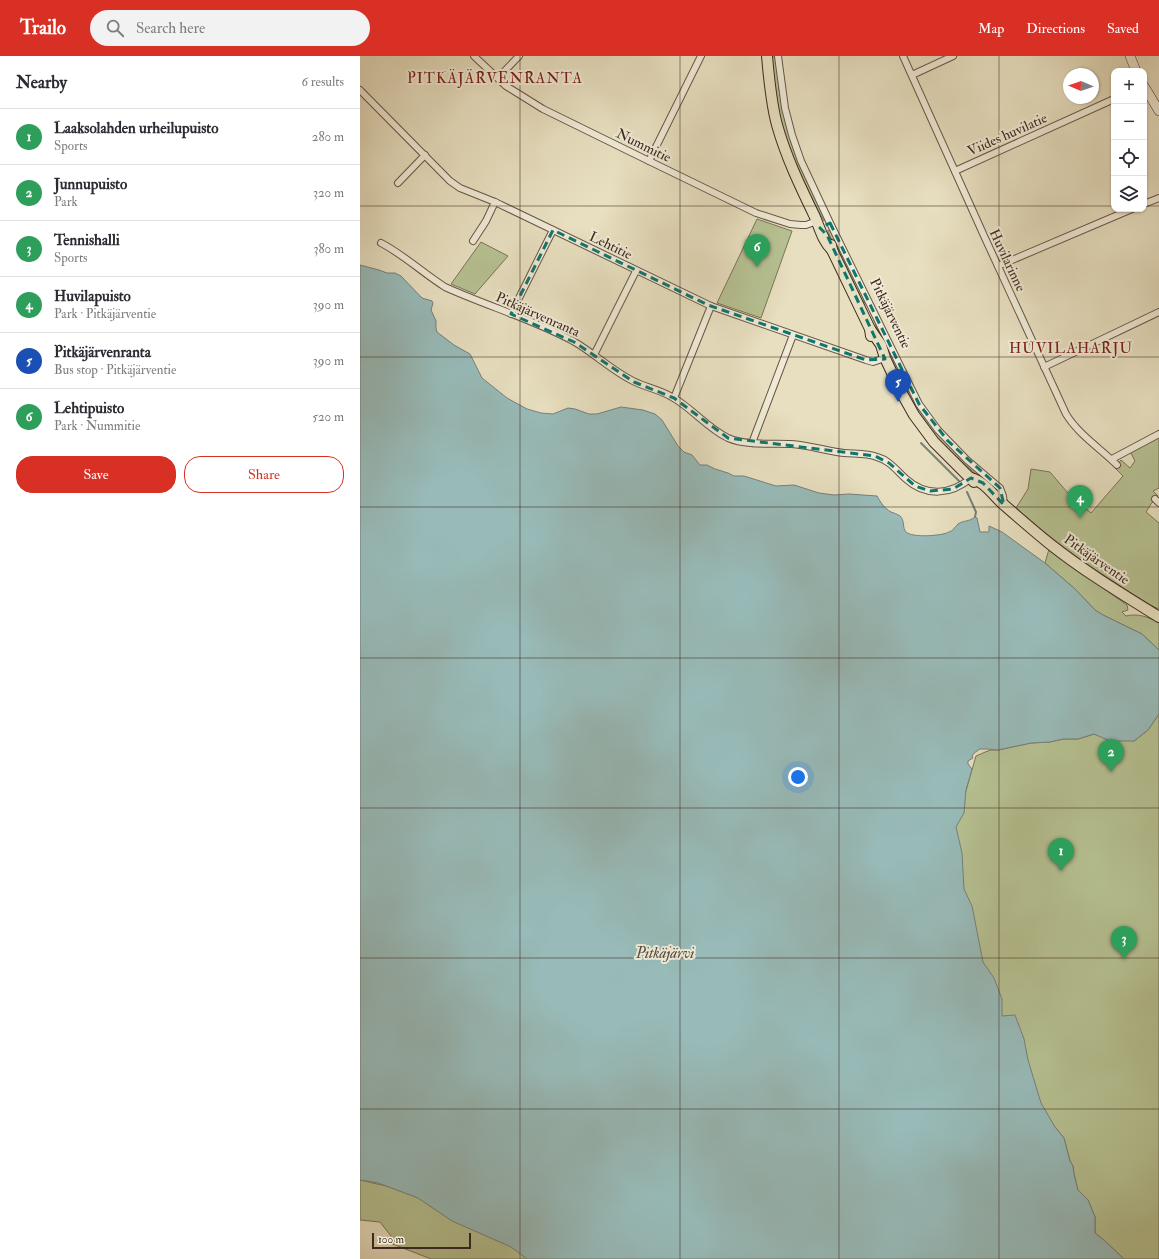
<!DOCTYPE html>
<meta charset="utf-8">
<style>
:root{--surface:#fff;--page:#f2f2f3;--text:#2b2b33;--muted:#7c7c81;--line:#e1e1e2;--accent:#d93025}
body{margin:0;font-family:"IM FELL Double Pica",serif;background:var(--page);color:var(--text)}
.controls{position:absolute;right:12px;top:12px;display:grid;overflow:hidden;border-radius:8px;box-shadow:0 1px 3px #0004}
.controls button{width:36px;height:36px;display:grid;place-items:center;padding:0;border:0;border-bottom:1px solid var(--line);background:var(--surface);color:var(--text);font:20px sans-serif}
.compass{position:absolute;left:703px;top:12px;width:36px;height:36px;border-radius:50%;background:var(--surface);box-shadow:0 1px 3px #0004;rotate:272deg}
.scale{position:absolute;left:12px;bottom:10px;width:99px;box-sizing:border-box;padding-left:4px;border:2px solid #3f281e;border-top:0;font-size:11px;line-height:14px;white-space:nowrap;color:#3f281e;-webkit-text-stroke:3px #efead6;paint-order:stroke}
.you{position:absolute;left:438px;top:721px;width:14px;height:14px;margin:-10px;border:3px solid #fff;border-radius:50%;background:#1a73e8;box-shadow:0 0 0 6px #1a73e833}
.badge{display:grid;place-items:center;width:26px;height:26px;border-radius:50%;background:var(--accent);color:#fff;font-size:13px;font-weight:700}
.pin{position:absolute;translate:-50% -33px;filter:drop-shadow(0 1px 2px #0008)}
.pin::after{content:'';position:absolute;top:21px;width:14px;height:12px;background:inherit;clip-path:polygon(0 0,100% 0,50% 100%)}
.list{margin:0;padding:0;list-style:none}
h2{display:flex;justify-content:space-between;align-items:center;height:52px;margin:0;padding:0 16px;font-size:17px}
h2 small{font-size:13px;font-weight:400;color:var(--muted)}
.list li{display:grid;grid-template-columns:26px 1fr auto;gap:12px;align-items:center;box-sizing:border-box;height:56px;padding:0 16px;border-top:1px solid var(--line)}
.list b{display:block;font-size:15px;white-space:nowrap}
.list p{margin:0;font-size:13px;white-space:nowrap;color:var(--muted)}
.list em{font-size:13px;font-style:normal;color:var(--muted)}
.actions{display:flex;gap:8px;padding:12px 16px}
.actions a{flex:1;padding:9px 0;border:1px solid var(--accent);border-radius:16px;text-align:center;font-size:14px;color:var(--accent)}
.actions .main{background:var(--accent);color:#fff}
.icon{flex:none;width:22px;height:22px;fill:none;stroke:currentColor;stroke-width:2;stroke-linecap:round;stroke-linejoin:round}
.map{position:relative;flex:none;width:799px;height:1203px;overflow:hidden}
header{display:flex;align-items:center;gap:24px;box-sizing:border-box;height:56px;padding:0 20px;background:var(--accent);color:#fff}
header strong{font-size:19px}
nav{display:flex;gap:22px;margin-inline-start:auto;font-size:14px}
.search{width:280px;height:36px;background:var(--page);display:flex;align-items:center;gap:10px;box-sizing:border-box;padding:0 14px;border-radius:22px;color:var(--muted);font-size:15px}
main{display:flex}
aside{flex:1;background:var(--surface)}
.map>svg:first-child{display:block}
.green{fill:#b6c192;stroke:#7a7458}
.water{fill:#98bbb9;stroke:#74807b}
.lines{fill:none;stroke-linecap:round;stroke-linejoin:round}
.stream{stroke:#74807b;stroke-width:2}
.street-casing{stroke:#695646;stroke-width:8}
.secondary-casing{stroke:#3f281e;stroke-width:10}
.primary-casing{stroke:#3f281e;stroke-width:12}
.street{stroke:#efead6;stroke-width:6}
.secondary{stroke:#efead6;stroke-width:9}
.primary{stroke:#e7dfc0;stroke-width:10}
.marked{fill:none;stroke:#0f766e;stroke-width:3;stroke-dasharray:8 5;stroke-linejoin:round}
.grid{fill:none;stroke:#3f281e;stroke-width:1;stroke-opacity:0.55}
.labels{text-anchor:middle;stroke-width:4;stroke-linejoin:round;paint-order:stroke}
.street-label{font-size:14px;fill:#3f281e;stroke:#efead6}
.neighbourhood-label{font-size:15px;letter-spacing:1px;fill:#7a1f14;stroke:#efead6}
.water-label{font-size:15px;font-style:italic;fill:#554d45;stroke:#efead6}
</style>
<header>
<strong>Trailo</strong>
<div class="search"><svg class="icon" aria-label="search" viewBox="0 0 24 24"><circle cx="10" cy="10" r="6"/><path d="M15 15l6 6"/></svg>Search here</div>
<nav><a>Map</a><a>Directions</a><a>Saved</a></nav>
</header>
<main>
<aside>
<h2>Nearby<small>6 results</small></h2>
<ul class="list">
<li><span class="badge" style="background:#2e9e5b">1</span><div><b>Laaksolahden urheilupuisto</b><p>Sports</p></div><em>280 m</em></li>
<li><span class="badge" style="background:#2e9e5b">2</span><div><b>Junnupuisto</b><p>Park</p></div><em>320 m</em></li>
<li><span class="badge" style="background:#2e9e5b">3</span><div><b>Tennishalli</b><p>Sports</p></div><em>380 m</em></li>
<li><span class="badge" style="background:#2e9e5b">4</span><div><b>Huvilapuisto</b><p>Park · Pitkäjärventie</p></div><em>390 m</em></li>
<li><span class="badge" style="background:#1a4fb4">5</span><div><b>Pitkäjärvenranta</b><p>Bus stop · Pitkäjärventie</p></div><em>390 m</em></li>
<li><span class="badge" style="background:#2e9e5b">6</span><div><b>Lehtipuisto</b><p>Park · Nummitie</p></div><em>520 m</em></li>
</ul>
<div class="actions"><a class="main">Save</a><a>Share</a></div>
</aside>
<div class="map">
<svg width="799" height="1203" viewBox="0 0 799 1203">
<rect width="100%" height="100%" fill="#e7dfc0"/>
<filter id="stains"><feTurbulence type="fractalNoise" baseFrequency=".005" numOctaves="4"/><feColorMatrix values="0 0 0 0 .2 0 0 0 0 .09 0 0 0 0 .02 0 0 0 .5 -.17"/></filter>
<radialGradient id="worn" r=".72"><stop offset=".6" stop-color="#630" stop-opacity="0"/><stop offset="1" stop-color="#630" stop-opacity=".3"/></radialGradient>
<g class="green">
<path d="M 411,0 L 416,0 L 419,34 L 426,68 L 465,162 L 464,165 L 454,147 L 443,125 L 425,82 L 418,55 Z"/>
<path d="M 397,163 L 432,175 L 401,262 L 357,247 Z"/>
<path d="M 468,174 L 472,176 L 524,280 L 521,282 L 509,252 L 499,240 L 468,176 Z"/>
<path d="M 121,186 L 148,200 L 115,238 L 91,228 Z"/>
<path d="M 526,283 L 560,351 L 625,421 L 623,424 C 599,404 575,384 558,358 C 544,335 533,310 522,286 Z"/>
<path d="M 799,378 L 799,432 L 793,435 L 798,440 L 791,448 L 786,456 L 799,467 L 799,553 C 784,547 770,537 757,528 C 721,505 687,480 656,452 L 668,433 L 671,413 L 690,416 L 707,436 L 731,457 L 763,420 L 755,412 L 761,404 L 770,412 L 775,405 L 769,393 Z"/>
<path d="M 689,493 L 706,506 L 767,549 L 768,554 L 762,556 L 766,560 C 779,557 788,561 799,567 L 799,594 L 782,578 L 743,559 L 735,554 L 715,533 L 685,507 Z"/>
<path d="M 799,658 L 799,1203 L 764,1203 L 745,1185 L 735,1177 L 735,1161 L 728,1144 L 718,1134 L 714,1118 L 713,1110 L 710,1105 L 704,1082 L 665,1035 L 581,810 L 605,738 L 616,700 L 630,694 L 638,694 L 671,687 L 690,686 L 703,683 L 718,683 L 734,678 L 774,685 L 788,674 Z"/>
<path d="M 0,1124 C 11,1126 28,1132 38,1130 L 104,1158 L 176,1203 L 71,1203 L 30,1187 L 31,1180 L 20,1166 L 0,1164 Z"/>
</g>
<path class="water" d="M 0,209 L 19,214 L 27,217 L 35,217 L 41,220 L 62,242 L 72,245 L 73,247 L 71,254 L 76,265 L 76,272 L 77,276 L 94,289 L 110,298 L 122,322 L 147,342 L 167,353 L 181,357 L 193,358 L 208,352 L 215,353 L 229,358 L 237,358 L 261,351 L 283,354 L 295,358 L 302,364 L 318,390 L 324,396 L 332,399 L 340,409 L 347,409 L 355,413 L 368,417 L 374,420 L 384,420 L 416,430 L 434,429 L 459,437 L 474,439 L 489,438 L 517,440 C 521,447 524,452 531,456 C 534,457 537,458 540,460 C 545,464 542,472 546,476 C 552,482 582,480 589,476 C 593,475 595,471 598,468 C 604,464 609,466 615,461 L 617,462 L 620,476 L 629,476 L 629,470 L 642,476 L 685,507 L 715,533 L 735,554 L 743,559 L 782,578 L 799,594 L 799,658 L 788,674 L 774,685 L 750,685 L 734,678 L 718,683 L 703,683 L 690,686 L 671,687 L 638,694 L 628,693 L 620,693 L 614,697 L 612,700 L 613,702 L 608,705 L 608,708 L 612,713 L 606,734 L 604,757 L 596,771 L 602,797 L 604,833 L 612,850 L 623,906 L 634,922 L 642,943 L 642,960 L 655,959 L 664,983 L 668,1004 L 681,1047 L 695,1071 L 704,1082 L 710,1105 L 713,1110 L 714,1118 L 718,1134 L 728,1144 L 735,1161 L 735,1177 L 745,1185 L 764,1203 L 167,1203 L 151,1191 L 92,1165 L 58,1142 L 18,1127 L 0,1124 Z"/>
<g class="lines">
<g class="stream">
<path d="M 561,387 L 599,425"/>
<path d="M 607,436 L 616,456 L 615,461"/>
</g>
<g class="street-casing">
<g id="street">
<path d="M 114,0 L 146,30 L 183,53 L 289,105 L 396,157 L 430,168 L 441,169 L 446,169 L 457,165"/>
<path d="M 418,0 L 425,52 L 432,79 L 441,105 L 470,167 L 550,330 L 559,348 L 578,374 L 607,404 L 640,432 L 643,440 L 644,449"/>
<path d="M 543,0 L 625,182 L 706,358 C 718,378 740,392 757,409"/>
<path d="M 552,19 L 593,0"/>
<path d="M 138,22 L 159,0"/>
<path d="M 0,34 L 90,125 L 100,132 L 135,146 L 351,250 L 506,304 L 513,306 L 525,302"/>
<path d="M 289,105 L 341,0"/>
<path d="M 595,115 L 754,43"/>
<path d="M 38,127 L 65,99"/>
<path d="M 784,148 L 799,142"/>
<path d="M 113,185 L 126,165 L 135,146"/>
<path d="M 21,187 C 44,199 63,217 85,231 C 127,250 172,263 213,285 C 234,297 251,314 273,325 C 285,331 300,334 312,341 C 332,352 347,372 368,382 C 387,390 411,387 431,388 C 449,389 466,395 484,397 C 495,398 507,397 517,401 C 529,404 537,415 546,423 C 566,441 591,439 611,422"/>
<path d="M 638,210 L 772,153"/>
<path d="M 151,258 L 193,174"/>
<path d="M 234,299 L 276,215"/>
<path d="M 684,311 L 799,256"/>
<path d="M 314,342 L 351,250"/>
<path d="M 392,387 L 433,279"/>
<path d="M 752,403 L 799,378"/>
<path d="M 795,443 L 799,447"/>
</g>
</g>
<g class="secondary-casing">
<g id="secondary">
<path d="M 770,0 L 776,15"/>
<path d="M 784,30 L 799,55"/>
</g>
</g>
<g class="primary-casing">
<g id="primary">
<path d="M 407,0 C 409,23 411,47 417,69 C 426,101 440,130 454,159 C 460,172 462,184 472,194"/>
<path d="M 471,189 L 472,194 L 510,273 L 511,280"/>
<path d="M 510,273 L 521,289 L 525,302 L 540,334 L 554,359 L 574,386 L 614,426"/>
<path d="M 611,422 C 625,426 632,438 643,448 C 659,462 674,475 690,488 C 724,515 762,538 799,561"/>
</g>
</g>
<use href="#street" class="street"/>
<use href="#secondary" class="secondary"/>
<use href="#primary" class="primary"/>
</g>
<path class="marked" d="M 470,167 L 559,348 L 588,385 L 640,432 L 644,449 L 623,427 L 611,422 L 593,433 L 570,435 L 555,430 L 529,407 L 515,400 L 368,382 L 314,342 L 274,326 L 214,286 L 151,258 L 193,174 L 348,249 L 506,304 L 525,303 L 467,179 L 460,172 Z"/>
<path class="grid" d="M 160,0 L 160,1203M 320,0 L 320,1203M 479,0 L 479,1203M 639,0 L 639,1203M 0,150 L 754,150M 784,150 L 799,150M 0,301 L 799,301M 0,451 L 799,451M 0,602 L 799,602M 0,752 L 799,752M 0,902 L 799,902M 0,1053 L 799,1053"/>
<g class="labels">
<g class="street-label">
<text transform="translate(647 78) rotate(-24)" y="5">Viides huvilatie</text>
<text transform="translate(284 89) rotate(26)" y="5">Nummitie</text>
<text transform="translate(251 189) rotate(26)" y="5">Lehtitie</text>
<text transform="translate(648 204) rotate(65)" y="5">Huvilarinne</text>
<text transform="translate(531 257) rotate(64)" y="5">Pitkäjärventie</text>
<text transform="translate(178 258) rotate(24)" y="5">Pitkäjärvenranta</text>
<text transform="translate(737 503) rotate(35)" y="5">Pitkäjärventie</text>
</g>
<g class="neighbourhood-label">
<text x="135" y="27">PITKÄJÄRVENRANTA</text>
<text x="711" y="297">HUVILAHARJU</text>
</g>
<g class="water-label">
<text x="305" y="902">Pitkäjärvi</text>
</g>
</g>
<rect width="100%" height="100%" filter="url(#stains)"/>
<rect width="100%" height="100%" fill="url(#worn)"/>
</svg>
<div class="controls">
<button>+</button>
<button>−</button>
<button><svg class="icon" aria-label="locate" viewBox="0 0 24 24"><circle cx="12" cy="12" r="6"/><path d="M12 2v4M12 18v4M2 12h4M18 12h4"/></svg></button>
<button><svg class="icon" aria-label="layers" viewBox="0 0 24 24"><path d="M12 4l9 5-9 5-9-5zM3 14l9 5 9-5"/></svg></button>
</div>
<svg class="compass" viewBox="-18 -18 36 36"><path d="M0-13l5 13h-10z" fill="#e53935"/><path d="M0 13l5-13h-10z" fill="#7c7c81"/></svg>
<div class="scale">100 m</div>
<div class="you"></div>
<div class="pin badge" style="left:701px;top:815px;background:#2e9e5b">1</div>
<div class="pin badge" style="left:751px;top:716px;background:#2e9e5b">2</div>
<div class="pin badge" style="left:764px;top:903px;background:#2e9e5b">3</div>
<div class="pin badge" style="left:720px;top:462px;background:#2e9e5b">4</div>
<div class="pin badge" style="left:538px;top:346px;background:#1a4fb4">5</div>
<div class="pin badge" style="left:397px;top:211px;background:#2e9e5b">6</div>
</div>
</main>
